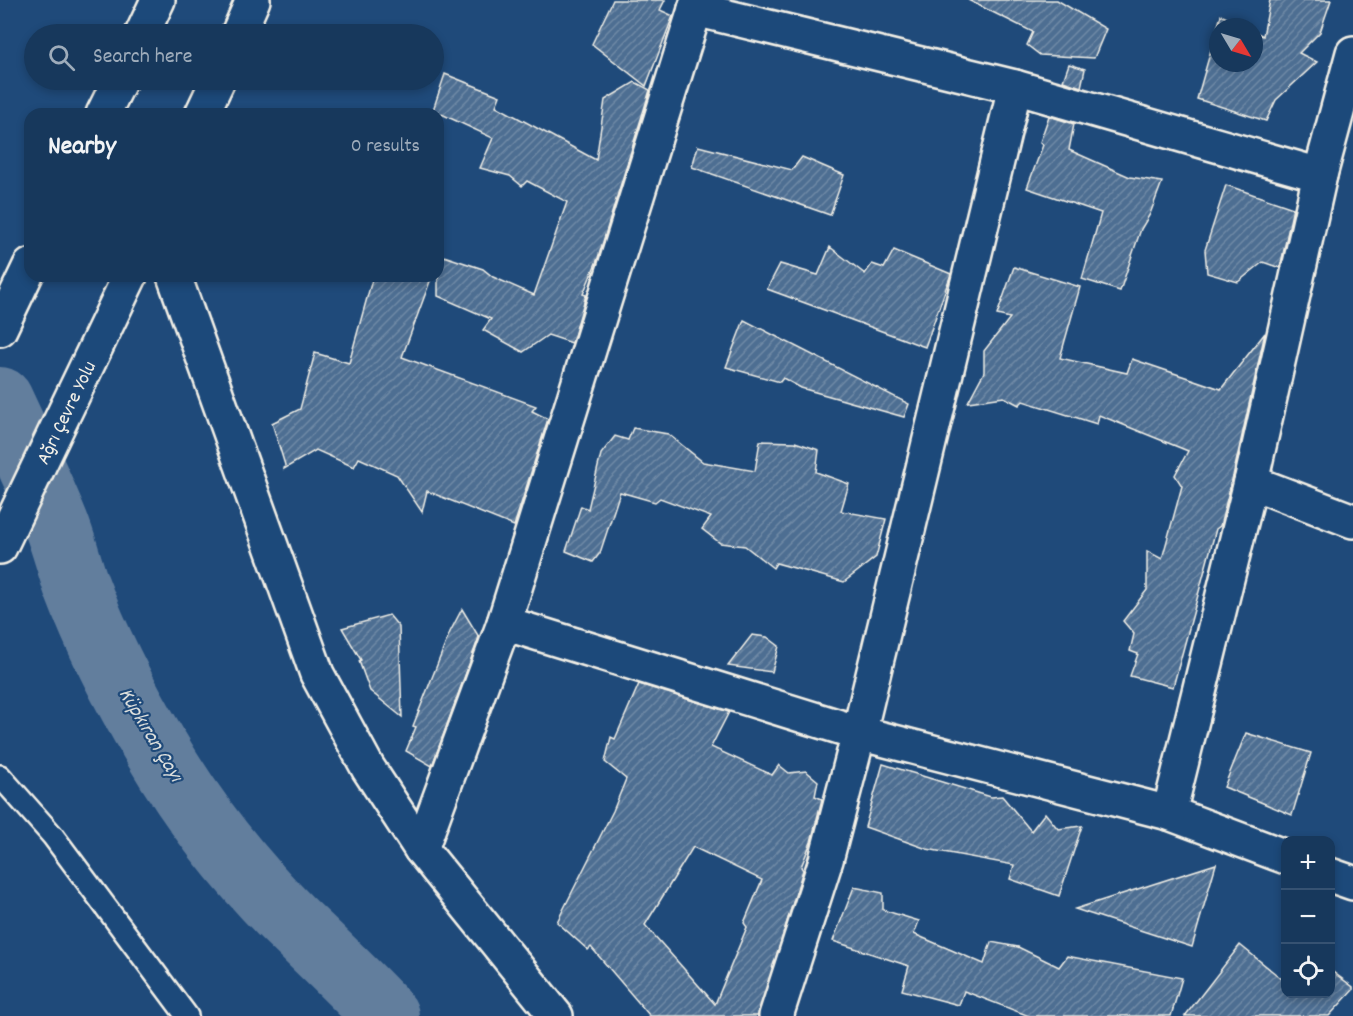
<!DOCTYPE html>
<meta charset="utf-8">
<style>
:root{--surface:#17385c;--page:#244365;--text:#f1f3f6;--muted:#9eacbb;--line:#365272}
body{margin:0;font-family:Dekko,sans-serif;background:var(--page);color:var(--text)}
.controls{position:absolute;right:18px;bottom:18px;display:grid;overflow:hidden;border-radius:12px;box-shadow:0 3px 9px #0003}
.controls button{width:54px;height:54px;display:grid;place-items:center;padding:0;border:0;border-bottom:2px solid var(--line);background:var(--surface);color:var(--text);font:30px sans-serif}
.compass{position:absolute;left:1209px;top:18px;width:54px;height:54px;border-radius:50%;background:var(--surface);box-shadow:0 3px 9px #0003;rotate:128deg}
.list{margin:0;padding:0;list-style:none}
h2{display:flex;justify-content:space-between;align-items:center;height:78px;margin:0;padding:0 24px;font-size:26px}
h2 small{font-size:20px;font-weight:400;color:var(--muted)}
.icon{flex:none;width:33px;height:33px;fill:none;stroke:currentColor;stroke-width:2;stroke-linecap:round;stroke-linejoin:round}
.map{position:relative;flex:none;width:1353px;height:1016px;overflow:hidden}
.search{position:absolute;background:var(--surface);box-shadow:0 3px 9px #0003;left:24px;top:24px;width:420px;height:66px;display:flex;align-items:center;gap:15px;box-sizing:border-box;padding:0 21px;border-radius:33px;color:var(--muted);font-size:22px}
.panel{position:absolute;background:var(--surface);box-shadow:0 3px 9px #0003;left:24px;top:108px;width:420px;height:174px;border-radius:18px}
.map>svg:first-child{display:block}
.lines{fill:none;stroke-linecap:round;stroke-linejoin:round}
.river{stroke:#627e9d;stroke-width:66}
.building{fill:url(#building-hatch);stroke:#f4f1e8;stroke-width:1.5;fill-rule:evenodd}
.lane-casing{stroke:#f4f1e8;stroke-width:26}
.street-casing{stroke:#f4f1e8;stroke-width:38}
.highway-casing{stroke:#f4f1e8;stroke-width:38}
.lane{stroke:#1f4a7a;stroke-width:21}
.street{stroke:#1f4a7a;stroke-width:33}
.highway{stroke:#1f4a7a;stroke-width:33}
.labels{text-anchor:middle;stroke-width:4.5;stroke-linejoin:round;paint-order:stroke}
.street-label{font-size:20px;fill:#f4f1e8;stroke:#1f4a7a}
.water-label{font-size:21px;font-style:italic;fill:#dee0dd;stroke:#1f4a7a}
</style>
<div class="map">
<svg width="1353" height="1016" viewBox="0 0 1353 1016">
<defs>
<pattern id="building-hatch" width="6" height="6" patternUnits="userSpaceOnUse" patternTransform="scale(1.5)"><rect width="6" height="6" fill="#4d6e92"/><path d="M-1 1l2-2M0 6l6-6M5 7l2-2" fill="none" stroke="#708aa6"/></pattern>
</defs>
<rect width="100%" height="100%" fill="#1f4a7a"/>
<filter id="ink" filterUnits="userSpaceOnUse"><feTurbulence type="fractalNoise" baseFrequency=".0167" numOctaves="2"/><feDisplacementMap in="SourceGraphic" scale="12" xChannelSelector="R" yChannelSelector="G"/><feConvolveMatrix kernelMatrix="1 2 1 2 8 2 1 2 1" color-interpolation-filters="sRGB"/></filter>
<g filter="url(#ink)">
<g class="lines">
<path class="river" d="M 0,400 C 19,441 39,482 56,524 C 64,544 69,565 76,585 C 97,641 125,696 156,748 C 192,810 239,870 289,920 C 322,952 355,983 386,1016"/>
</g>
<g class="building">
<path d="M 613,0 L 665,0 L 660,10 L 673,16 L 646,86 L 592,44 Z"/>
<path d="M 968,0 L 1057,0 L 1106,29 L 1094,58 L 1040,55 L 1027,45 L 1033,32 Z"/>
<path d="M 1270,0 L 1331,0 L 1320,32 L 1299,53 L 1317,62 L 1276,100 L 1266,121 L 1197,99 L 1221,15 L 1245,27 L 1218,27 L 1218,63 L 1254,63 L 1254,31 L 1263,36 Z"/>
<path d="M 1069,64 L 1085,69 L 1081,87 L 1063,81 Z"/>
<path d="M 445,74 L 500,96 L 496,106 L 596,160 L 605,100 L 635,82 L 650,90 L 598,258 L 583,294 L 586,295 L 572,343 L 548,335 L 523,352 L 483,330 L 491,319 L 438,296 L 438,254 L 483,269 L 493,277 L 534,295 L 567,202 L 527,181 L 522,186 L 510,176 L 480,168 L 493,138 L 433,110 Z"/>
<path d="M 1049,116 L 1074,124 L 1069,150 L 1130,177 L 1162,182 L 1150,214 L 1141,229 L 1120,291 L 1082,279 L 1101,213 L 1027,188 L 1043,145 L 1040,142 Z"/>
<path d="M 698,146 L 792,170 L 802,157 L 844,175 L 830,215 L 692,167 Z"/>
<path d="M 1226,185 L 1293,208 L 1280,268 L 1263,262 L 1238,282 L 1207,273 L 1205,250 Z"/>
<path d="M 830,247 L 865,274 L 872,264 L 884,268 L 894,250 L 951,274 L 925,347 L 767,289 L 780,264 L 818,275 Z"/>
<path d="M 1014,267 L 1080,287 L 1060,358 L 1127,373 L 1132,359 L 1221,389 L 1265,333 L 1233,476 L 1220,526 L 1216,529 L 1173,687 L 1130,676 L 1138,654 L 1130,651 L 1134,634 L 1123,621 L 1147,590 L 1147,551 L 1162,559 L 1182,486 L 1175,475 L 1188,451 L 1099,415 L 1097,424 L 1023,401 L 1019,405 L 1004,397 L 968,402 L 984,372 L 984,351 L 1010,318 L 997,315 Z"/>
<path d="M 373,276 L 432,276 L 402,357 L 536,406 L 532,411 L 548,419 L 514,526 L 427,491 L 422,512 L 397,475 L 359,458 L 354,467 L 316,450 L 284,469 L 285,465 L 272,423 L 300,409 L 315,353 L 349,363 Z"/>
<path d="M 744,320 L 909,404 L 904,417 L 801,388 L 783,378 L 780,382 L 726,367 Z"/>
<path d="M 633,428 L 668,434 L 703,462 L 755,471 L 760,441 L 795,442 L 819,450 L 816,472 L 849,484 L 841,511 L 886,519 L 876,557 L 844,582 L 776,563 L 773,568 L 745,546 L 720,543 L 702,529 L 711,517 L 660,498 L 655,502 L 620,492 L 600,553 L 593,562 L 566,551 L 581,506 L 588,509 L 601,454 L 615,436 L 628,440 Z"/>
<path d="M 462,609 L 479,637 L 432,766 L 406,751 L 416,727 L 413,726 L 450,632 Z"/>
<path d="M 389,615 L 399,627 L 402,717 L 370,691 L 359,661 L 361,660 L 342,628 Z"/>
<path d="M 752,635 L 767,637 L 779,646 L 772,672 L 728,666 Z"/>
<path d="M 639,684 L 729,712 L 711,747 L 772,775 L 779,765 L 789,773 L 806,771 L 818,781 L 815,796 L 822,799 L 811,842 L 801,867 L 803,870 L 758,1016 L 650,1016 L 591,947 L 588,950 L 557,922 L 613,811 L 626,779 L 605,762 L 611,737 L 615,739 ZM 693,847 L 762,880 L 744,923 L 747,927 L 715,1004 L 645,925 Z"/>
<path d="M 1246,733 L 1311,753 L 1292,815 L 1224,787 Z"/>
<path d="M 883,764 L 991,797 L 1002,796 L 1031,831 L 1045,813 L 1058,829 L 1082,826 L 1059,896 L 1010,879 L 1014,865 L 927,849 L 865,827 Z"/>
<path d="M 1216,864 L 1192,947 L 1075,909 Z"/>
<path d="M 854,887 L 883,893 L 883,910 L 919,921 L 914,934 L 984,964 L 991,942 L 1018,947 L 1059,967 L 1067,956 L 1182,978 L 1171,1016 L 1029,1016 L 964,991 L 959,1005 L 902,990 L 909,966 L 833,941 Z"/>
<path d="M 1240,945 L 1282,979 L 1286,975 L 1286,993 L 1330,993 L 1330,970 L 1353,987 L 1353,990 L 1329,1016 L 1185,1016 Z"/>
</g>
<g class="lines">
<g class="lane-casing">
<path id="lane" d="M 0,776 L 53,836 L 187,1016"/>
</g>
<g class="street-casing">
<g id="street">
<path d="M 695,9 L 1015,87 L 1320,175"/>
<path d="M 174,276 L 317,674 L 368,768 L 421,849 L 556,1016"/>
<path d="M 1251,482 L 1353,521"/>
<path d="M 504,623 L 859,733 L 1169,813 L 1286,857"/>
<path d="M 1169,813 L 1251,482 L 1320,175 L 1353,53"/>
<path d="M 421,849 L 504,623 L 698,0"/>
<path d="M 1330,875 L 1353,883"/>
<path d="M 776,1016 L 826,860 L 859,733 L 1015,87"/>
</g>
</g>
<g class="highway-casing">
<g id="highway">
<path d="M 142,34 L 158,0"/>
<path d="M 238,34 L 253,0"/>
<path d="M 103,114 L 120,80"/>
<path d="M 202,114 L 218,80"/>
<path d="M 0,329 L 30,266"/>
<path d="M 0,547 L 130,276"/>
</g>
</g>
<use href="#lane" class="lane"/>
<use href="#street" class="street"/>
<use href="#highway" class="highway"/>
</g>
</g>
<g class="labels">
<g class="street-label">
<text transform="translate(65 412) rotate(-64)" y="7">Ağrı Çevre Yolu</text>
</g>
<g class="water-label">
<text transform="translate(152 734) rotate(59)" y="7">Küpkıran Çayı</text>
</g>
</g>
</svg>
<div class="controls">
<button>+</button>
<button>−</button>
<button><svg class="icon" aria-label="locate" viewBox="0 0 24 24"><circle cx="12" cy="12" r="6"/><path d="M12 2v4M12 18v4M2 12h4M18 12h4"/></svg></button>
</div>
<svg class="compass" viewBox="-18 -18 36 36"><path d="M0-13l5 13h-10z" fill="#e53935"/><path d="M0 13l5-13h-10z" fill="#9eacbb"/></svg>
<div class="search"><svg class="icon" aria-label="search" viewBox="0 0 24 24"><circle cx="10" cy="10" r="6"/><path d="M15 15l6 6"/></svg>Search here</div>
<section class="panel">
<h2>Nearby<small>0 results</small></h2>
<ul class="list">
</ul>
</section>
</div>
